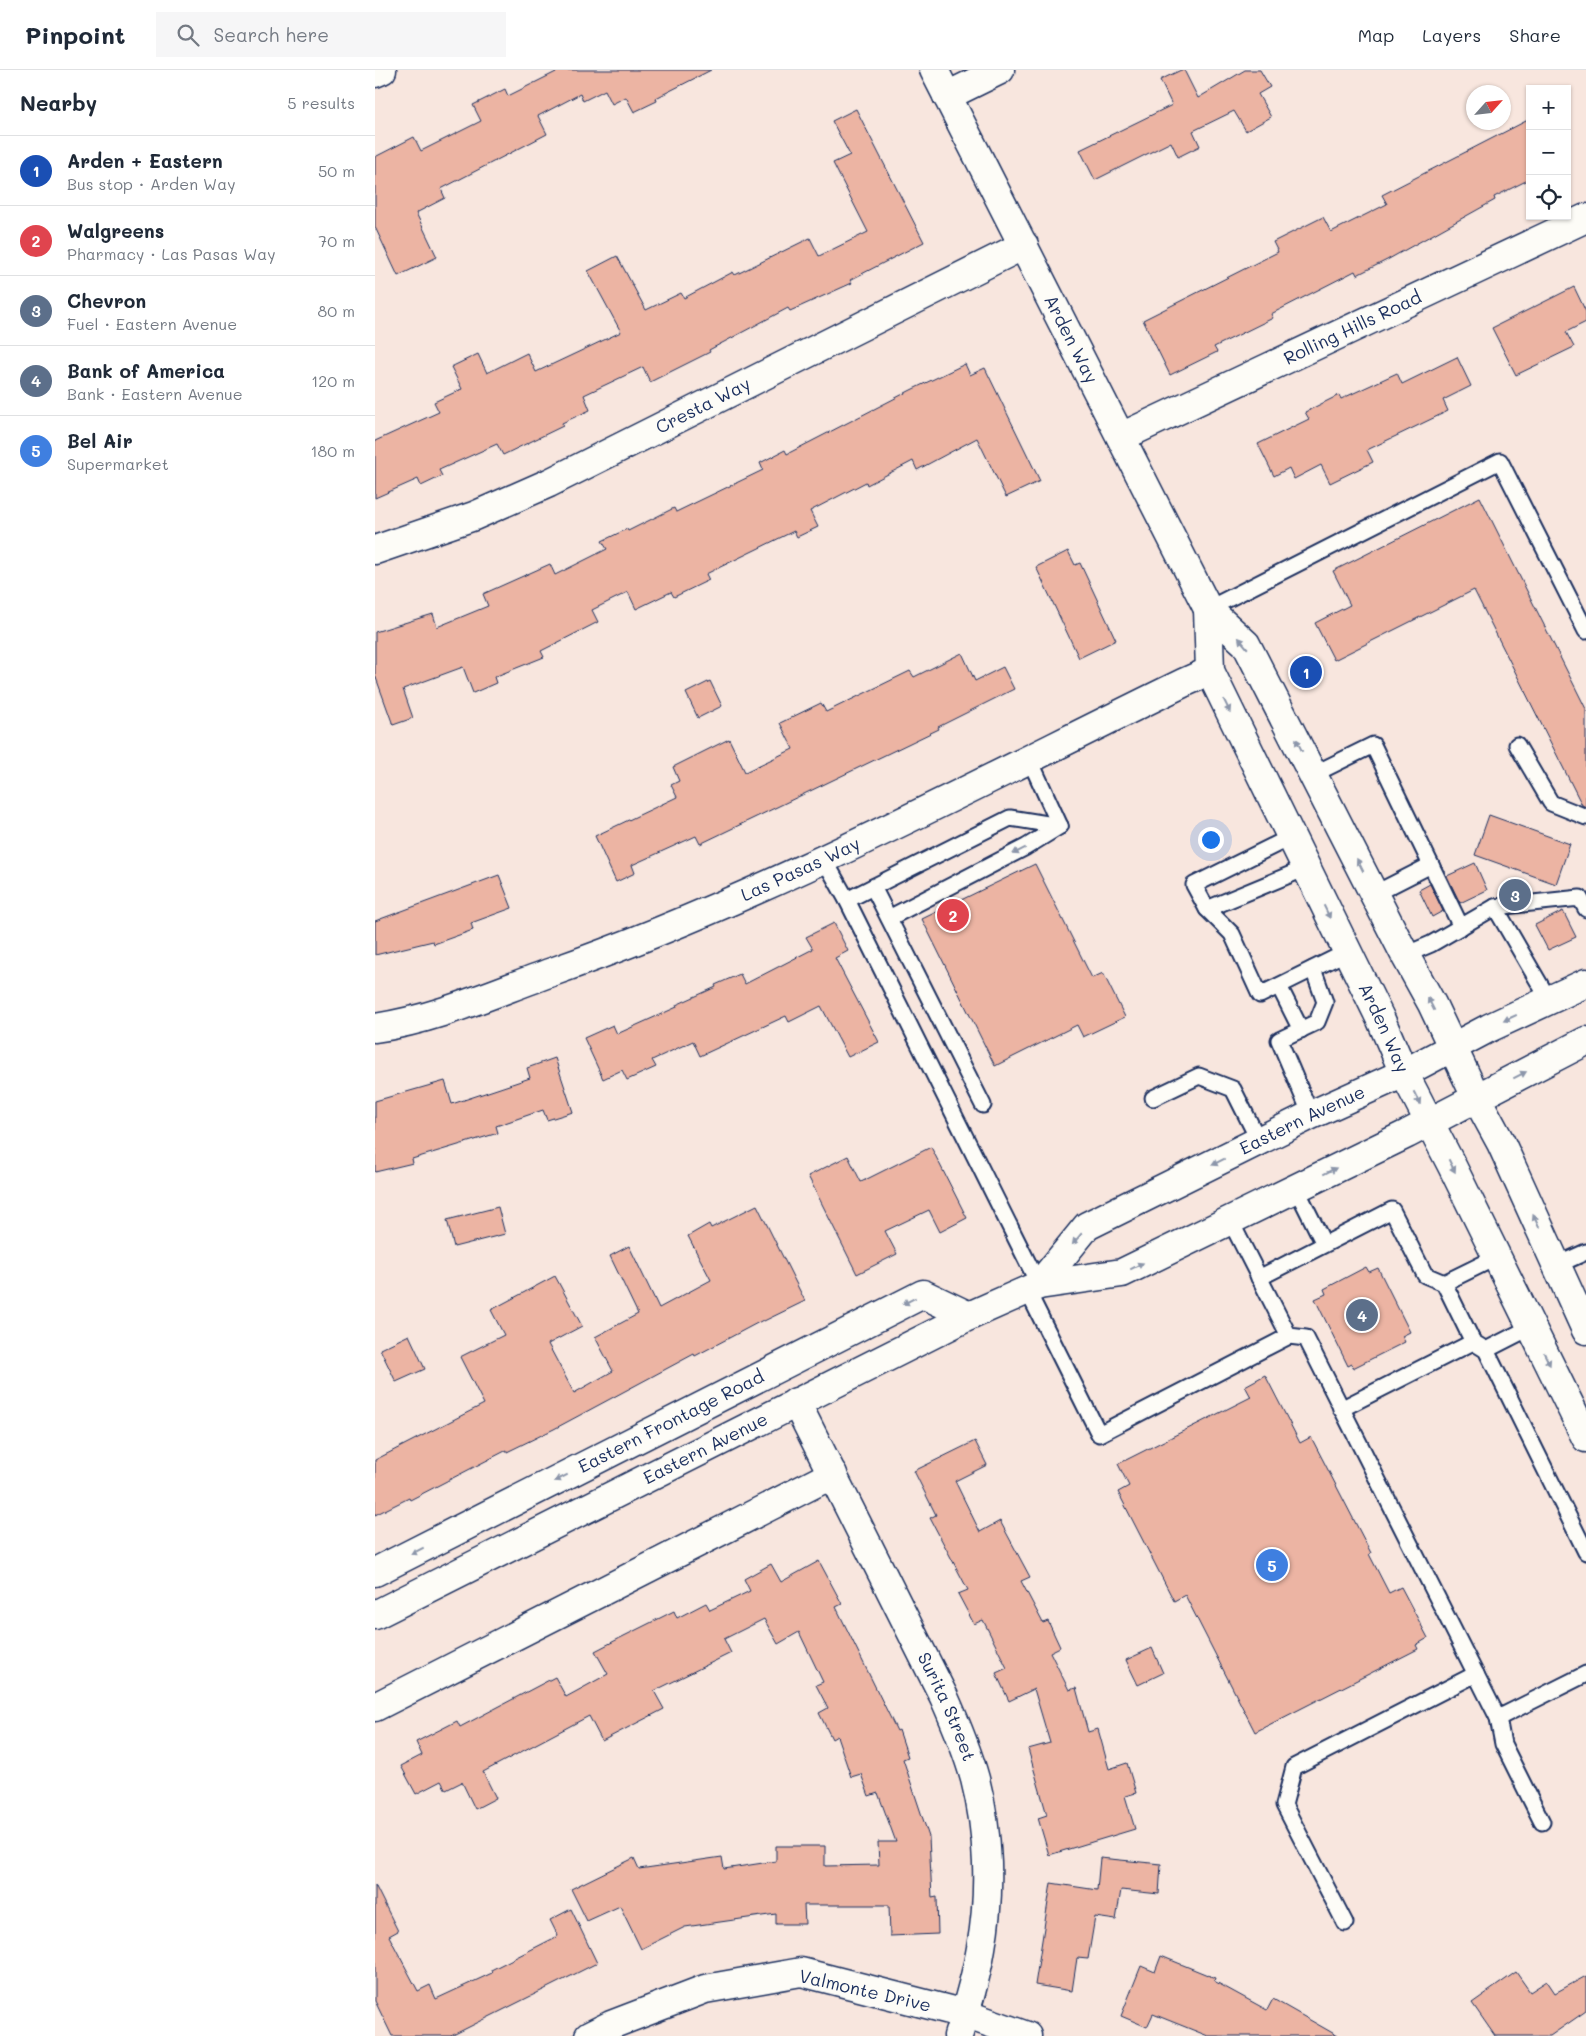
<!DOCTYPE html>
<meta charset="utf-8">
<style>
:root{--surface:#fff;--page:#f6f6f7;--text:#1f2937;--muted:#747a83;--line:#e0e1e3;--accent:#d1495b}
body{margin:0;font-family:Mali,sans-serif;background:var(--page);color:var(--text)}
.controls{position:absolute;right:15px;top:15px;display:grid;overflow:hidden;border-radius:0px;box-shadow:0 1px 4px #0004}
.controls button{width:45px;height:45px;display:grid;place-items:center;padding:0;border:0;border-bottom:1px solid var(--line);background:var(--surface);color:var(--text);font:25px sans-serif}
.compass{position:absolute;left:1091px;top:15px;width:45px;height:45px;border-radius:50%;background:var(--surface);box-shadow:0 1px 4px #0004;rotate:63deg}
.you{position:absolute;left:835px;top:769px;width:18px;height:18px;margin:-12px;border:4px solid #fff;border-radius:50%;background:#1a73e8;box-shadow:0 0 0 8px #1a73e833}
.badge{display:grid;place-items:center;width:32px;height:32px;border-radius:50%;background:var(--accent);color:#fff;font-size:16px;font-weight:700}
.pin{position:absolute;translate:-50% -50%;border:2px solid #fff;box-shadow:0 1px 5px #0006}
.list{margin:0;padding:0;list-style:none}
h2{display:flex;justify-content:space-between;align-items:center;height:65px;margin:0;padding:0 20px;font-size:21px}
h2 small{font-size:16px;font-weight:400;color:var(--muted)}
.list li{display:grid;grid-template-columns:32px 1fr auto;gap:15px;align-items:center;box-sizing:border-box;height:70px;padding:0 20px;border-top:1px solid var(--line)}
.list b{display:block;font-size:19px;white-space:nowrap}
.list p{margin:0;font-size:16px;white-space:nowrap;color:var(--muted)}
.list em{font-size:16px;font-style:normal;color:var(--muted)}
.icon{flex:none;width:28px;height:28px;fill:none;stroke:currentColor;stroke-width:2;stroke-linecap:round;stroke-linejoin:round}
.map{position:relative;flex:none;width:1211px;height:1966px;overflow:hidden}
header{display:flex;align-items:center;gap:30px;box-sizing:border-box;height:70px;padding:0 25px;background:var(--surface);border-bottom:1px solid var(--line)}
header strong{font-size:24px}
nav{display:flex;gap:28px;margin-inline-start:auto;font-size:18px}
.search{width:350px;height:45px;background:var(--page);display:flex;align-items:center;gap:12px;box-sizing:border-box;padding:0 18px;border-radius:0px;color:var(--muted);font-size:19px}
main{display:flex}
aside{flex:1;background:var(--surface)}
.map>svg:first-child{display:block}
.building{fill:#ecb4a3;stroke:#1b2f5e}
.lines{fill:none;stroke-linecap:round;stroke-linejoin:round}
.lane-casing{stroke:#1b2f5e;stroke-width:19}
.street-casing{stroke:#1b2f5e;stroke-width:31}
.secondary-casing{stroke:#1b2f5e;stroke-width:31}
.primary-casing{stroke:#1b2f5e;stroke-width:31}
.lane{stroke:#fdfcf7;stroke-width:15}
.street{stroke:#fdfcf7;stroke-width:28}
.secondary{stroke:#fdfcf7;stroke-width:28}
.primary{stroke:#fdfcf7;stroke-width:28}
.oneway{fill:#8c96aa}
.labels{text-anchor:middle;stroke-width:4.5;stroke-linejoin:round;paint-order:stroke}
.street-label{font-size:18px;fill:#1b2f5e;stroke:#fdfcf7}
</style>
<header>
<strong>Pinpoint</strong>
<div class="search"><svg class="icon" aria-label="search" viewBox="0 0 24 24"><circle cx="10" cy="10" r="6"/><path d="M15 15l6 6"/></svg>Search here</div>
<nav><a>Map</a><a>Layers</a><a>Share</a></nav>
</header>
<main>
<aside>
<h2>Nearby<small>5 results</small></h2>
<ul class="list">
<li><span class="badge" style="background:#1a4fb4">1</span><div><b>Arden + Eastern</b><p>Bus stop · Arden Way</p></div><em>50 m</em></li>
<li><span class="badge" style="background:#e0444e">2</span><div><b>Walgreens</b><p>Pharmacy · Las Pasas Way</p></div><em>70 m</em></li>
<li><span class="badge" style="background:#5c6f8a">3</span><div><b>Chevron</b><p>Fuel · Eastern Avenue</p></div><em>80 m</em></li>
<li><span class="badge" style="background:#5c6f8a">4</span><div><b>Bank of America</b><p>Bank · Eastern Avenue</p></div><em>120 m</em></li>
<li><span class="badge" style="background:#3f7fe0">5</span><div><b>Bel Air</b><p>Supermarket</p></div><em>180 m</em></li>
</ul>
</aside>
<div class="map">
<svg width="1211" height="1966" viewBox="0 0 1211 1966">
<rect width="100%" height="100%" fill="#f8e6de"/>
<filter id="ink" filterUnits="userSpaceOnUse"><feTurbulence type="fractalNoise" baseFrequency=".02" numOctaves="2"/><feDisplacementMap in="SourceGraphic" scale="10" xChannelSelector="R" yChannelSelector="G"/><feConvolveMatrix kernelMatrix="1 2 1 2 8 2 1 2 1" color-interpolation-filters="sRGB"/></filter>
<g filter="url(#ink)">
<g class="building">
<path d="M 185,0 L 336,0 L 281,28 L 282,31 L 259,42 L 251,27 L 237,34 L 230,20 L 208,31 L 205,24 L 163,46 L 172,64 L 66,119 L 70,128 L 41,143 L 62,187 L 23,206 L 0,157 L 0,87 L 39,67 L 46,81 L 106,51 L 98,35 L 130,19 L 133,26 Z"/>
<path d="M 806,0 L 809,0 L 823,28 L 870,0 L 885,0 L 895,17 L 883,24 L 896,47 L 871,61 L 859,41 L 818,61 L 825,76 L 803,87 L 796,72 L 720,110 L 705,80 L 797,35 L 785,10 Z"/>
<path d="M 481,39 L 549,172 L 475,210 L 477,213 L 415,241 L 413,238 L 334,280 L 335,282 L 275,312 L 268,297 L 209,325 L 215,340 L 187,353 L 188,356 L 128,385 L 122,374 L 64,400 L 67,406 L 46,416 L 43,409 L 0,428 L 0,371 L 64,342 L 59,332 L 87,319 L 76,297 L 103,284 L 112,303 L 152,283 L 161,302 L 246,262 L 213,201 L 242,186 L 271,240 L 306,223 L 309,228 L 358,202 L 360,205 L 435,168 L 444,186 L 493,162 L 458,93 L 475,85 L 457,51 Z"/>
<path d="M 1153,50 L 1155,109 L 1119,127 L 1120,130 L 1012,190 L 982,205 L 980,201 L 896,244 L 898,248 L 839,277 L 842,282 L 795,305 L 768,250 L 903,182 L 898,172 L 948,147 L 956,162 L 1012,134 L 1007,125 Z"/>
<path d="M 1199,217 L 1211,242 L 1211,252 L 1191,262 L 1199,277 L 1141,305 L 1117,258 Z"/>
<path d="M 1082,287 L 1096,316 L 1068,330 L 1073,341 L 992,380 L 998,392 L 955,413 L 946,395 L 919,409 L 914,398 L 899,406 L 883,374 L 934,349 L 930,342 L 964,325 L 966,329 L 1022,303 L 1027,314 Z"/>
<path d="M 590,294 L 595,305 L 610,298 L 665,411 L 631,427 L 602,368 L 542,400 L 538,391 L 492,415 L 491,412 L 435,441 L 443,457 L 422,467 L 419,461 L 331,504 L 334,510 L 299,527 L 296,522 L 261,539 L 253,522 L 217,540 L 223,552 L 166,581 L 169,587 L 119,607 L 121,613 L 98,623 L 88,597 L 28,619 L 38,648 L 18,655 L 0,605 L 0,562 L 58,544 L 62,557 L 113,536 L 108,524 L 175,494 L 180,505 L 232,479 L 227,471 L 252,459 L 253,461 L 299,438 L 301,442 L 388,400 L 385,393 L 410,380 L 412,384 L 536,320 Z"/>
<path d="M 1105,427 L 1211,639 L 1211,737 L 1207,735 L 1099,520 L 959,590 L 940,553 L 975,535 L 958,501 Z"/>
<path d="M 693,481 L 700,495 L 705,493 L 741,570 L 704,588 L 661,497 Z"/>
<path d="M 587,583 L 600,611 L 628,597 L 639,619 L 563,657 L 564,659 L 325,774 L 321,766 L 257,795 L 260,803 L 241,812 L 220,766 L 302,727 L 296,715 L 304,711 L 298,697 L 354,669 L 370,702 L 418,679 L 405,653 L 446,633 L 451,642 L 535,601 L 539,607 Z"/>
<path d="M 335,611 L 347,636 L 323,648 L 311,623 Z"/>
<path d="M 1114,745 L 1195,774 L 1181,814 L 1100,785 Z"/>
<path d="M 1100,793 L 1112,820 L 1085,833 L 1072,806 Z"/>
<path d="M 660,794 L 717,908 L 728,903 L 750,947 L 708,967 L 702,955 L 620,996 L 547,849 Z"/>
<path d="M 124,805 L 137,838 L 96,853 L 98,860 L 59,874 L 58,871 L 0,885 L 0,851 Z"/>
<path d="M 1055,814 L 1068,841 L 1057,847 L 1044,820 Z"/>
<path d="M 1188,841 L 1201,867 L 1173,880 L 1160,855 Z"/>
<path d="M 459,853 L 473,881 L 460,888 L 504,972 L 473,987 L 446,936 L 414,952 L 411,946 L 325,986 L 318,971 L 277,990 L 281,997 L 252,1010 L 247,1000 L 228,1009 L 209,968 L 238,955 L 242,964 L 302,937 L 301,935 L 341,917 L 340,915 L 365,904 L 370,914 L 438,879 L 431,867 Z"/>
<path d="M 180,988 L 198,1042 L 172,1050 L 168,1040 L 121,1056 L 123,1063 L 37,1089 L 38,1093 L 0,1102 L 0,1031 L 70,1011 L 77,1034 L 155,1008 L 152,998 Z"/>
<path d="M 556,1077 L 592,1148 L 565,1162 L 554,1140 L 510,1161 L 522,1184 L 482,1204 L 433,1106 L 473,1086 L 486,1112 Z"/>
<path d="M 382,1135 L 430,1231 L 389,1251 L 388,1250 L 320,1286 L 319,1284 L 179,1359 L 132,1382 L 132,1380 L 35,1430 L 34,1428 L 0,1445 L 0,1390 L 109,1334 L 85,1287 L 129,1265 L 116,1240 L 180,1206 L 207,1256 L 173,1274 L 199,1323 L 238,1301 L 220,1267 L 263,1244 L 235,1186 L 254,1176 L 284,1238 L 336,1210 L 313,1166 L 334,1154 L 336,1158 Z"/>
<path d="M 123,1137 L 130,1164 L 79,1177 L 72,1150 Z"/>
<path d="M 991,1197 L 994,1202 L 1003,1198 L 1035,1262 L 1027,1266 L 1030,1272 L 978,1298 L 977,1294 L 973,1296 L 940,1229 L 951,1224 L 949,1219 Z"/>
<path d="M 34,1265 L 50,1299 L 21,1312 L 5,1279 Z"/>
<path d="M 890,1305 L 925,1373 L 936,1367 L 996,1483 L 994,1484 L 1014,1523 L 1026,1517 L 1053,1568 L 1041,1575 L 1043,1579 L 880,1662 L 810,1525 L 799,1531 L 743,1422 L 754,1416 L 743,1394 L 876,1327 L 870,1316 Z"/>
<path d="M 600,1371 L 612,1395 L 580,1411 L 605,1462 L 625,1451 L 655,1507 L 646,1511 L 668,1553 L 673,1551 L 685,1577 L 675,1582 L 694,1620 L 701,1618 L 713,1662 L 723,1659 L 734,1699 L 752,1693 L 761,1723 L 750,1726 L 760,1759 L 674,1785 L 663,1748 L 672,1745 L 653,1679 L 675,1673 L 659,1619 L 634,1631 L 621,1603 L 632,1598 L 608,1550 L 599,1554 L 583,1524 L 593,1520 L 555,1448 L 561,1445 L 539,1401 Z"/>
<path d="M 444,1491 L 467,1534 L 461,1537 L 522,1661 L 524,1660 L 533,1687 L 528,1689 L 554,1767 L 557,1828 L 562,1827 L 563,1864 L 515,1866 L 514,1835 L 429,1835 L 430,1854 L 401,1854 L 401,1844 L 310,1857 L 266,1879 L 245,1836 L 212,1851 L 196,1819 L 259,1788 L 264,1799 L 347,1787 L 349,1799 L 401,1791 L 401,1776 L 450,1776 L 450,1796 L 504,1795 L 503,1772 L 521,1772 L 503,1723 L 494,1726 L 486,1704 L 476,1707 L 462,1666 L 457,1669 L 444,1643 L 453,1638 L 441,1615 L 448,1612 L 424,1562 L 403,1574 L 389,1549 L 349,1569 L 356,1583 L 279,1621 L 289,1639 L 227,1671 L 214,1646 L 108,1702 L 121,1728 L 100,1739 L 87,1712 L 71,1720 L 66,1711 L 41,1724 L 26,1696 L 47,1685 L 41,1672 L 82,1651 L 85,1657 L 180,1607 L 191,1627 L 233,1604 L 220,1581 L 249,1566 L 299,1541 L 302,1548 L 331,1533 L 335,1540 L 375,1521 L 369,1509 L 396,1494 L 406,1512 Z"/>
<path d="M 777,1578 L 788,1603 L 763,1615 L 751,1590 Z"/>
<path d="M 725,1788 L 786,1794 L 784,1824 L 746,1820 L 741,1850 L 720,1847 L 713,1889 L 702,1888 L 697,1921 L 660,1915 L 676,1813 L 722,1820 Z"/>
<path d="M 0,1815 L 23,1861 L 14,1866 L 43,1921 L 55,1915 L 61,1929 L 117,1903 L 116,1900 L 183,1866 L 175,1850 L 196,1839 L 222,1893 L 76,1966 L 17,1966 L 0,1931 Z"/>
<path d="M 786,1886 L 840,1908 L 839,1911 L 892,1940 L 898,1929 L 963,1966 L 833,1966 L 778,1944 L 772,1957 L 746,1946 L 766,1896 L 780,1902 Z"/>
<path d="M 1141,1902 L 1155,1922 L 1172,1911 L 1180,1923 L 1211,1906 L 1211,1941 L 1175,1966 L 1120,1966 L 1097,1933 Z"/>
</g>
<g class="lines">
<g class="lane-casing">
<g id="lane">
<path d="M 833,539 L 1125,391 L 1211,561"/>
<path d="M 1142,675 L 1176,733 L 1211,747"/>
<path d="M 654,688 L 685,756"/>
<path d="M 939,704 L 998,675 L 1056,795 L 999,824"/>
<path d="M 916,767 L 819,815 L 832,839 L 857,864 L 885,925 L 972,882"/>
<path d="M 449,789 L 472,830 L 664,1215"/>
<path d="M 1056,795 L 1086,857"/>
<path d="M 498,817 L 608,1035"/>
<path d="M 472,830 L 635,748 L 685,756"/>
<path d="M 1120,837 L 1174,930"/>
<path d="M 832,839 L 931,798"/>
<path d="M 514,848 L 651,777 L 685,756"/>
<path d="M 1030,885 L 1056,874 L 1120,837 L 1205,828 L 1211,839"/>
<path d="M 904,916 L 926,960"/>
<path d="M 778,1028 L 824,1006 L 858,1019 L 884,1071"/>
<path d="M 936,1045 L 904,970 L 942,952 L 950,932 L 938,899"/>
<path d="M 921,1118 L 949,1174"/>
<path d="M 855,1150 L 914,1266 L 931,1268 L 1123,1648 L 1128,1674 L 1167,1752"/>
<path d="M 1182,1195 L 1211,1182"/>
<path d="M 884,1208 L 1017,1140 L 1050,1205 L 1069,1213"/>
<path d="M 652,1220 L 724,1364 L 914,1266"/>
<path d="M 1098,1272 L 1069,1213 L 1122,1187"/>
<path d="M 1111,1280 L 1156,1257"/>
<path d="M 966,1339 L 1098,1272 L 1111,1280 L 1211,1482"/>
<path d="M 1123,1648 L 1211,1604"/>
<path d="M 970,1853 L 909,1735 L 919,1697 L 1101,1604"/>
</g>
</g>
<g class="street-casing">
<g id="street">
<path d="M 0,3 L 7,0"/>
<path d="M 572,26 L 625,0"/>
<path id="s1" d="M 746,367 L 1211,148"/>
<path id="s2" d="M 0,480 L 99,446 L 174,413 L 649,175"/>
<path id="s3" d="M 0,958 C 62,949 118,923 177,902 C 393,826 601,714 808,613 L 835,601"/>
<path id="s4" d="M 421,1332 L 569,1627 C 581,1654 592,1680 600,1709 C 614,1763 616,1823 606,1878 C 601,1908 592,1937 583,1966"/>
<path id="s5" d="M 0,1502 L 548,1224 L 594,1246"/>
<path d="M 0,1637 L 458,1404"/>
<path d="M 214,1966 L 236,1955 L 330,1919 L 426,1902 L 590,1944 L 652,1966"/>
</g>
</g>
<g class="secondary-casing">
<g id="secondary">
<path id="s6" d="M 664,1215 L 712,1156 L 936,1045 L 1029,1003 L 1114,958 L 1211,913"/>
<path id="s7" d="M 0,1545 L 594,1246 L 664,1215 L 747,1203 L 1032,1064 L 1211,971"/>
</g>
</g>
<g class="primary-casing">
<g id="primary">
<path id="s8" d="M 559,0 L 833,539 L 871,574 L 1030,885 L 1057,934 L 1101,1027 L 1126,1073 L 1211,1260"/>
<path id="s9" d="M 833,539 L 835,601 L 1006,950 L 1029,1003 L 1077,1096 L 1211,1368"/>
</g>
</g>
<use href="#lane" class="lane"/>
<use href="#street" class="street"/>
<use href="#secondary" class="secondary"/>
<use href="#primary" class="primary"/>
</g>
<defs><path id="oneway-solid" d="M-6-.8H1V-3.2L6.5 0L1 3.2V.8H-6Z" transform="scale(1.25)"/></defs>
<g class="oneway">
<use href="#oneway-solid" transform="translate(868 573) rotate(-130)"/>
<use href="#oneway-solid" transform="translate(852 636) rotate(64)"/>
<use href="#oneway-solid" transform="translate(924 675) rotate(-117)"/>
<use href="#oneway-solid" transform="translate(644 781) rotate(153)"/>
<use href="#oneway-solid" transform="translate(985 795) rotate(-117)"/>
<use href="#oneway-solid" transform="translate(952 842) rotate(64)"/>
<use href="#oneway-solid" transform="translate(1056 934) rotate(-117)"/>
<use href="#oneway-solid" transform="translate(1135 948) rotate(155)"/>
<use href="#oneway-solid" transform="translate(1145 1005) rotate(-27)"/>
<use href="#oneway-solid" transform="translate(1042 1028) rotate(63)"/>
<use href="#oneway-solid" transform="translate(843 1092) rotate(154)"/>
<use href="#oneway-solid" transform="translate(1077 1096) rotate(63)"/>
<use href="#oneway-solid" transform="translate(955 1101) rotate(-26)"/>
<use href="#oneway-solid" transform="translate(1161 1151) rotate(-115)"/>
<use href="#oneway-solid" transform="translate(702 1169) rotate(130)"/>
<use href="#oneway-solid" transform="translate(762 1196) rotate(-26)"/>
<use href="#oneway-solid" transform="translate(534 1231) rotate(153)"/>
<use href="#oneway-solid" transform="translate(1172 1289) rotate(64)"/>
<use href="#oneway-solid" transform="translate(186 1408) rotate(153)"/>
<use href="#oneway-solid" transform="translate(42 1481) rotate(153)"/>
</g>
</g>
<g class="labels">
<g class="street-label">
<text dy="6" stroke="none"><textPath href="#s1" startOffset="256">Rolling Hills Road</textPath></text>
<text dy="6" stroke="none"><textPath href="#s8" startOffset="302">Arden Way</textPath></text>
<text dy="6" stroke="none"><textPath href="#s2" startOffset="359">Cresta Way</textPath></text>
<text dy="6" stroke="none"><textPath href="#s3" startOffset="455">Las Pasas Way</textPath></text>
<text dy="6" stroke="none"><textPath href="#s9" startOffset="459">Arden Way</textPath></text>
<text dy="6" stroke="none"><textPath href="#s6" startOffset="316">Eastern Avenue</textPath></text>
<text dy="6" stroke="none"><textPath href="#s5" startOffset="332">Eastern Frontage Road</textPath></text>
<text dy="6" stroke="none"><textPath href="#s7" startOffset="370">Eastern Avenue</textPath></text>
<text dy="6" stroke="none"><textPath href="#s4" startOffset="340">Surita Street</textPath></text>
<text transform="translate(490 1921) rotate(13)" y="6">Valmonte Drive</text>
</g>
</g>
</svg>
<div class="controls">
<button>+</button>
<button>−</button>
<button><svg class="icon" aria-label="locate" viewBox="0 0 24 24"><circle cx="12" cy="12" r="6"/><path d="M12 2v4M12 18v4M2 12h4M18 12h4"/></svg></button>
</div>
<svg class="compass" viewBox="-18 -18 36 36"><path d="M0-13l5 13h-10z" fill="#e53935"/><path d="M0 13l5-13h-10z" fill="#747a83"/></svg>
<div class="you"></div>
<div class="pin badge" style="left:931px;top:602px;background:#1a4fb4">1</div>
<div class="pin badge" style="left:578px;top:845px;background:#e0444e">2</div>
<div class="pin badge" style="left:1140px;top:825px;background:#5c6f8a">3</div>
<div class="pin badge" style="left:987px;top:1245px;background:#5c6f8a">4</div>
<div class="pin badge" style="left:897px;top:1495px;background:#3f7fe0">5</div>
</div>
</main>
